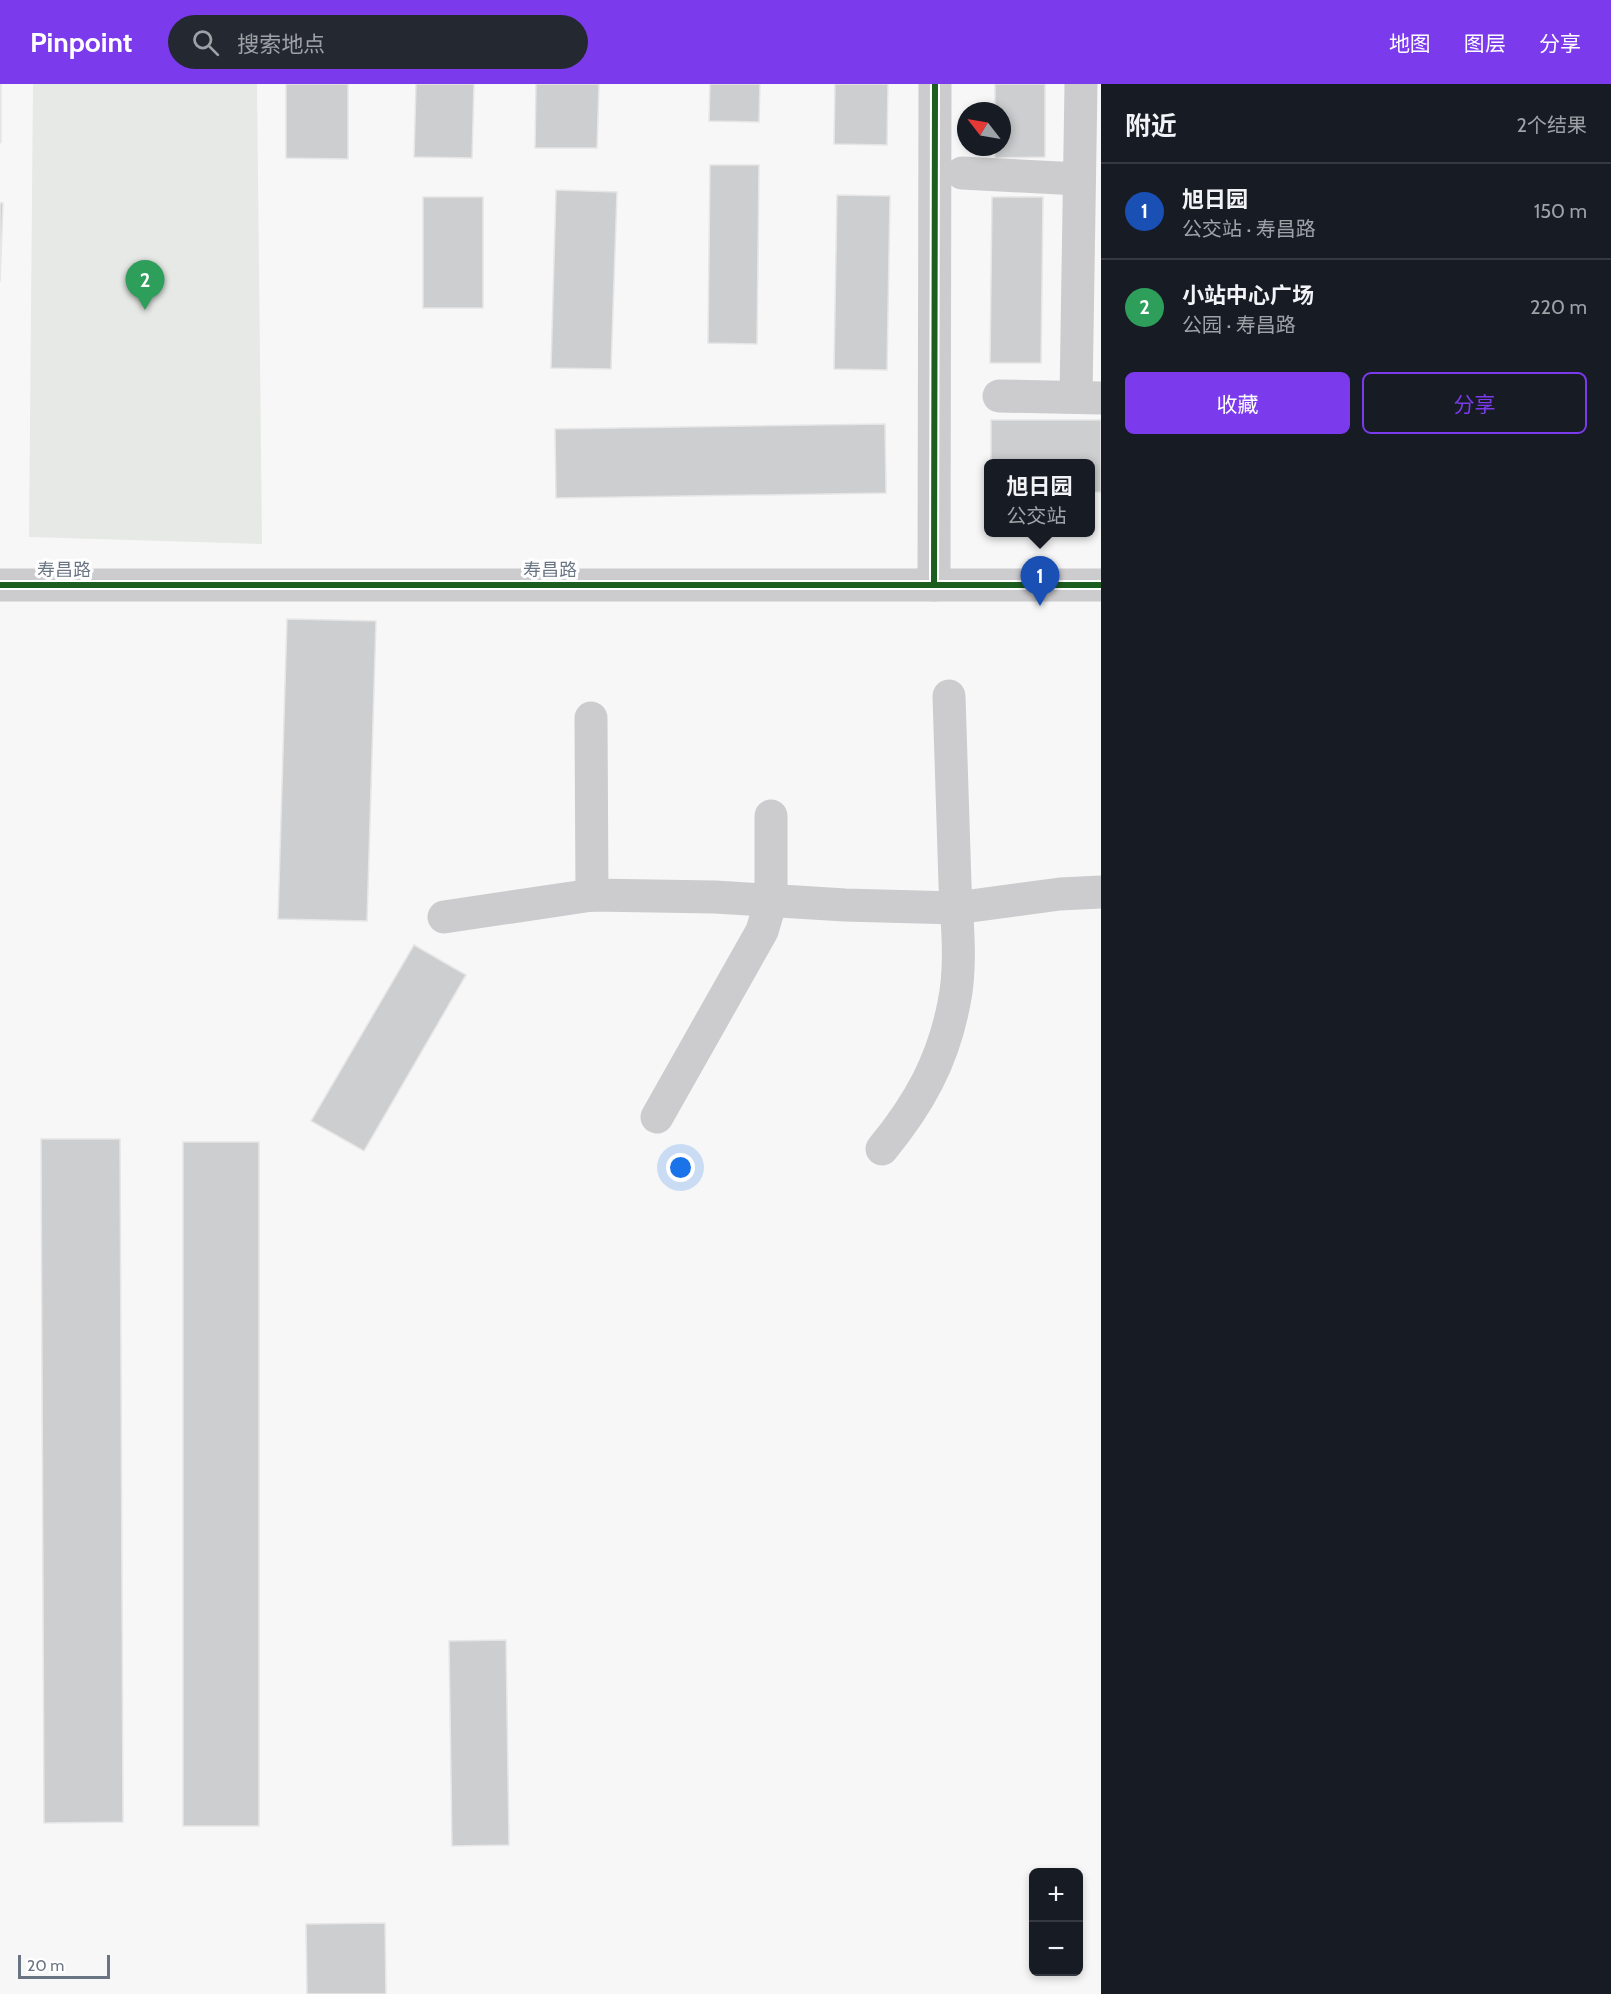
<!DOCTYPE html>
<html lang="zh">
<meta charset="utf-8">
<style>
:root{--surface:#171b24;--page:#242831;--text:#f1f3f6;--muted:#9ea1a6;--line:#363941;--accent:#7c3aed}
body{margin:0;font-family:Cabin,"Noto Sans SC",sans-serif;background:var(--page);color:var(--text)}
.controls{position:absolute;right:18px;bottom:18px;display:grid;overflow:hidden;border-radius:9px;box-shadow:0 3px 9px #0003}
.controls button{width:54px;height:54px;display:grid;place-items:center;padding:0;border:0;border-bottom:2px solid var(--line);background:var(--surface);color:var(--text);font:30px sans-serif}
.compass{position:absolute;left:957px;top:18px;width:54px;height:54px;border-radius:50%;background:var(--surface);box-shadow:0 3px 9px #0003;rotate:301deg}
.scale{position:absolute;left:18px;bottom:15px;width:92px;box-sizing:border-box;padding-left:6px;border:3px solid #6a7583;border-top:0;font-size:16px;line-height:21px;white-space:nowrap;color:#6a7583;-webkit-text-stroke:4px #fff;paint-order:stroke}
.you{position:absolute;left:681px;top:1084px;width:21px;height:21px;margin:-15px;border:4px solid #fff;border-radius:50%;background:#1a73e8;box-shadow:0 0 0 9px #1a73e833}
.badge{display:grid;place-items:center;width:39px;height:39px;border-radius:50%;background:var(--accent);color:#fff;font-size:20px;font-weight:700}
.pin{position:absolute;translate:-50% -50px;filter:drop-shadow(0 2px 3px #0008)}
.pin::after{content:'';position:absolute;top:32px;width:21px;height:18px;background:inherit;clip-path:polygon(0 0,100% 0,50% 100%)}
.popup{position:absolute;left:984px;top:375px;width:111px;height:78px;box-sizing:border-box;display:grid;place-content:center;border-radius:9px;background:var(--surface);filter:drop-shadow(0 2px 4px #0005);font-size:20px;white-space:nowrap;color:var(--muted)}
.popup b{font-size:22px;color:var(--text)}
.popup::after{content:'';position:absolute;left:50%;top:100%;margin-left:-12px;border:12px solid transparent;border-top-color:var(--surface)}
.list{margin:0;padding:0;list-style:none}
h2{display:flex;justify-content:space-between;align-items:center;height:78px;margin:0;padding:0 24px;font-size:26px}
h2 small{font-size:20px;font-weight:400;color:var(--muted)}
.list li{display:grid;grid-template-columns:39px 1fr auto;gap:18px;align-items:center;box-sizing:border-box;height:96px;padding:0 24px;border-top:2px solid var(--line)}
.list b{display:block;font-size:22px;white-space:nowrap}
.list p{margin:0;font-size:20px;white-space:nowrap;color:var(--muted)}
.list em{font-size:20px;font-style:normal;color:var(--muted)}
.actions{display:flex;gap:12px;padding:18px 24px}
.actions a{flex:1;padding:14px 0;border:2px solid var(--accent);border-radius:9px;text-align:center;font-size:21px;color:var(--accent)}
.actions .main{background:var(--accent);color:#fff}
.icon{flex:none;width:33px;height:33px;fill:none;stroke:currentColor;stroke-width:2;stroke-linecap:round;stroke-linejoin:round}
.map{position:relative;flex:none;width:1101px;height:1910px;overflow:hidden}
header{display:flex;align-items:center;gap:36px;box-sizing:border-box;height:84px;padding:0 30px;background:var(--accent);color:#fff}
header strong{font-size:28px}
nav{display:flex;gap:33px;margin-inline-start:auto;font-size:21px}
.search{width:420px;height:54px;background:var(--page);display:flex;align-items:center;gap:15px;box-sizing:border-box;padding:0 21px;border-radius:33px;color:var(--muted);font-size:22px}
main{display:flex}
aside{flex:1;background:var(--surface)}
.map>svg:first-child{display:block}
.green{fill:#e6e9e5}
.building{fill:#cdced0;stroke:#e6e6e6;stroke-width:1.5}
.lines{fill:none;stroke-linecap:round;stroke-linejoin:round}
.minor{stroke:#ccccce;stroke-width:33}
.cycleway-casing{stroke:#fff;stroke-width:10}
.cycleway{stroke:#1b5e20;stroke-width:6}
.labels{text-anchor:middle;stroke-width:6;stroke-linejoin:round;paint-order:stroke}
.street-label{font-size:18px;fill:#6a7583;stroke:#fff}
</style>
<header>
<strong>Pinpoint</strong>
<div class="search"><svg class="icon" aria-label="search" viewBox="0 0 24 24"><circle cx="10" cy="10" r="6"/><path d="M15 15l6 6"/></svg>搜索地点</div>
<nav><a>地图</a><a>图层</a><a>分享</a></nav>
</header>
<main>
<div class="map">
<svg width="1101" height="1910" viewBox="0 0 1101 1910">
<rect width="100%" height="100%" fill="#f7f7f7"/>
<path class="green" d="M 33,0 L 257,0 L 262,460 L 29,453 Z"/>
<g class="building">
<path d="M 0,0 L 1,0 L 1,58 L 0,59 Z"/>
<path d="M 286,0 L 348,0 L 348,75 L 286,74 Z"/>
<path d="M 416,0 L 474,0 L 472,74 L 414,73 Z"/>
<path d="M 536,0 L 599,0 L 597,64 L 535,64 Z"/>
<path d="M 710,0 L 760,0 L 759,38 L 709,37 Z"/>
<path d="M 835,0 L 888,0 L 887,61 L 834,60 Z"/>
<path d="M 995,0 L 1045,0 L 1045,73 L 995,74 L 995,63 L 1002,63 L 1002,27 L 995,27 Z"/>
<path d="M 710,81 L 759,81 L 757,260 L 708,259 Z"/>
<path d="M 556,106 L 617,108 L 611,285 L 551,284 Z"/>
<path d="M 837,111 L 890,112 L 887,286 L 834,285 Z"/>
<rect x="423" y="113" width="60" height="111"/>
<path d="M 992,113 L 1043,113 L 1041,279 L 990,279 Z"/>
<path d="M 0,119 L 3,119 L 0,198 Z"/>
<path d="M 991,336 L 1101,336 L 1101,408 L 1091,408 L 1091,380 L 991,380 Z"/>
<path d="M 885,340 L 886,409 L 556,414 L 555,345 Z"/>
<path d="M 287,535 L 376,537 L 367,837 L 278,835 Z"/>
<path d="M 414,861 L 466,891 L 364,1067 L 311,1037 Z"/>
<path d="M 41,1055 L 120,1055 L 123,1738 L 44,1739 Z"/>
<rect x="183" y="1058" width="76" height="684"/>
<path d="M 506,1556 L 509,1761 L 452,1762 L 449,1557 Z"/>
<path d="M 385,1839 L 386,1910 L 307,1910 L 306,1840 Z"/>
</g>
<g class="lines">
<g class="minor">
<path d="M 962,89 L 1079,95"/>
<path d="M 999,312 L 1101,314"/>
<path d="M 1076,313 L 1081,0"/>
<path d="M 0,501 L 1101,501"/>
<path d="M 934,501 L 935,0"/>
<path d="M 591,634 L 592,811"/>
<path d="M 444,833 L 592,811 L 715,813 L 845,821 L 956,824 L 1060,810 L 1101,808"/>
<path d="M 657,1033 L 762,847 L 771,817 L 771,732"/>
<path d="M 882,1065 C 919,1020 943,977 954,919 C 962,881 957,839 955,800 C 953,738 951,675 949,612"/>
</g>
<g class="cycleway-casing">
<g id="cycleway">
<path d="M 0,501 L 1101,501"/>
<path d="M 934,501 L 935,0"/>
</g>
</g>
<use href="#cycleway" class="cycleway"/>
</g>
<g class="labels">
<g class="street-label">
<text x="64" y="492">寿昌路</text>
<text x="550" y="492">寿昌路</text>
</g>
</g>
</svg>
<div class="controls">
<button>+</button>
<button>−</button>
</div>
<svg class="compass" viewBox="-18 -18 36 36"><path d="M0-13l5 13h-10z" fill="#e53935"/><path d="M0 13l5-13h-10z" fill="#9ea1a6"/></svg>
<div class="scale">20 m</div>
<div class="you"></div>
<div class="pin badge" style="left:1040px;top:522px;background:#1a4fb4">1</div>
<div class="popup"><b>旭日园</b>公交站</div>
<div class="pin badge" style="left:145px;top:226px;background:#2e9e5b">2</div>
</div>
<aside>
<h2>附近<small>2个结果</small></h2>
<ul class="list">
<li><span class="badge" style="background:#1a4fb4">1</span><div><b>旭日园</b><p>公交站 · 寿昌路</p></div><em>150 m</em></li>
<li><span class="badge" style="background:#2e9e5b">2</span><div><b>小站中心广场</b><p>公园 · 寿昌路</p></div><em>220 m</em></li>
</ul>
<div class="actions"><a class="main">收藏</a><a>分享</a></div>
</aside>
</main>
